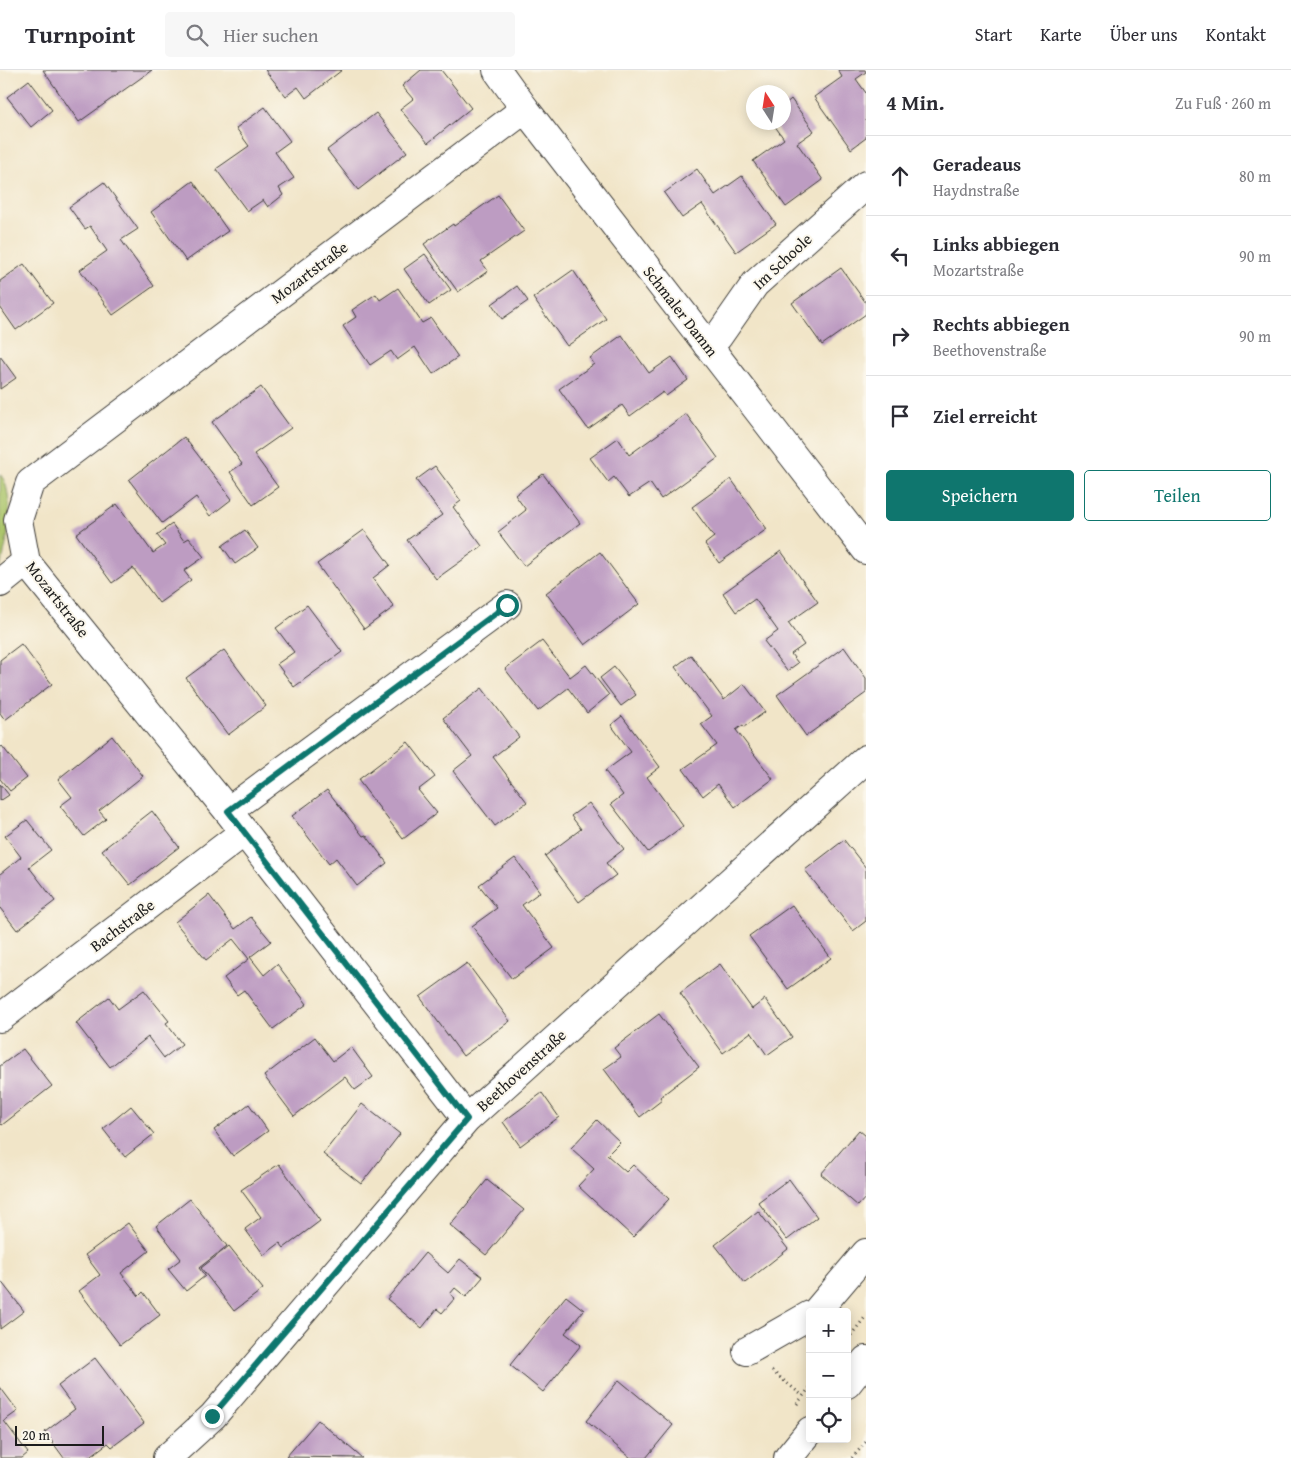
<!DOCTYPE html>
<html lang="de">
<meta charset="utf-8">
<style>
:root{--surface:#fff;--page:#f7f7f7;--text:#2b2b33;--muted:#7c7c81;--line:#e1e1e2;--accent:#0f766e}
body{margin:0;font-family:"Gentium Book Plus",serif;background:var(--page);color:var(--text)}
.controls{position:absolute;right:15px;bottom:15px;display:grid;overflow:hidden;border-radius:5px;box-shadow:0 2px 12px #0003}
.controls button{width:45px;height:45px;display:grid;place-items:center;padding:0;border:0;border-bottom:1px solid var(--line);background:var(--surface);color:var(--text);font:25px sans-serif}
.compass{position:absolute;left:746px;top:15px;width:45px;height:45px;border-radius:50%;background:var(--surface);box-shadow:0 2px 12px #0003;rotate:348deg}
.scale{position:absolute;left:15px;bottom:12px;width:89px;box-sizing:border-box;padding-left:5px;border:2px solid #1c1c1c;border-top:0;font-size:14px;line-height:18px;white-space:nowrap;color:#1c1c1c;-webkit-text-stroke:4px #fbf7ec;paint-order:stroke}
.stop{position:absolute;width:15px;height:15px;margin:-11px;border:4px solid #0f766e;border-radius:50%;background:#fff}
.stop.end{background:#0f766e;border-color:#fff;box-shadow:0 1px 5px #0008}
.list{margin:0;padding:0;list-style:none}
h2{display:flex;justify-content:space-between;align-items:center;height:65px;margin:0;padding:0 20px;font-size:21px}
h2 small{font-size:16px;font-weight:400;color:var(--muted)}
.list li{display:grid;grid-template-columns:32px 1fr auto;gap:15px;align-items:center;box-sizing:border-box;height:80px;padding:0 20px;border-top:1px solid var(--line)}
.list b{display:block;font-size:19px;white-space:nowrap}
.list p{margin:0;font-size:16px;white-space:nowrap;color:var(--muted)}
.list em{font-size:16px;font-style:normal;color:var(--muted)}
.actions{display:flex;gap:10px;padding:15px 20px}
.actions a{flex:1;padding:11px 0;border:1px solid var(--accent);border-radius:5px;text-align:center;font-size:18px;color:var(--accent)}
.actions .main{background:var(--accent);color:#fff}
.icon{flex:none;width:28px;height:28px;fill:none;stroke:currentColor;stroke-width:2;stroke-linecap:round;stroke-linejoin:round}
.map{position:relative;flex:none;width:866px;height:1388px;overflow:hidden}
header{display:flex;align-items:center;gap:30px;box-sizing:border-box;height:70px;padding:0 25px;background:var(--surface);border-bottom:1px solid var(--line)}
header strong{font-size:24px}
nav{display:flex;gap:28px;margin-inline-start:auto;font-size:18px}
.search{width:350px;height:45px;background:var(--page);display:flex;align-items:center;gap:12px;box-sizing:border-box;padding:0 18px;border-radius:5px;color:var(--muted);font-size:19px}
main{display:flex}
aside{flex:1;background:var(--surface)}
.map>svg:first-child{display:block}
.green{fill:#abc56a;stroke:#647043}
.building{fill:#bd9cc2}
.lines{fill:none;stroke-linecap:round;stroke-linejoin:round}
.street-casing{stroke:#3c3a36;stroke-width:30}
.secondary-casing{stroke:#3c3a36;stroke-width:30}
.path{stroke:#3c3a36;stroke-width:3;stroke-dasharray:1 4;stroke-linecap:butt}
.street{stroke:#fff;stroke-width:28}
.secondary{stroke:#fff;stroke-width:28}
.route{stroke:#0f766e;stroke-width:6}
.labels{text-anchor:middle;stroke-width:4;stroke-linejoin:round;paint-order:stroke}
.street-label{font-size:16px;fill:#1c1c1c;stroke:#fbf7ec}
</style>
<header>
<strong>Turnpoint</strong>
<div class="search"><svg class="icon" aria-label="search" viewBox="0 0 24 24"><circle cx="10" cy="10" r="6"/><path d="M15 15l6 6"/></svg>Hier suchen</div>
<nav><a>Start</a><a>Karte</a><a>Über uns</a><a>Kontakt</a></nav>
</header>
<main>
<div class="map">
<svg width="866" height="1388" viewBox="0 0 866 1388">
<rect width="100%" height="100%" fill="#fbf7ec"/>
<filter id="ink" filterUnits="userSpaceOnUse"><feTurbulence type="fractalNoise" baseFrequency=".02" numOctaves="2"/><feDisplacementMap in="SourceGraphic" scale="10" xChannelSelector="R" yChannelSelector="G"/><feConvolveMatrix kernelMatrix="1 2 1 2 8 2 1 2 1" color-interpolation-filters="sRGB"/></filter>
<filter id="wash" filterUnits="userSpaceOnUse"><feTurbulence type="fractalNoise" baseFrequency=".0096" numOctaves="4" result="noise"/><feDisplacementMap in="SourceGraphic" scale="20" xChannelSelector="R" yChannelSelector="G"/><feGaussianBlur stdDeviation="1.12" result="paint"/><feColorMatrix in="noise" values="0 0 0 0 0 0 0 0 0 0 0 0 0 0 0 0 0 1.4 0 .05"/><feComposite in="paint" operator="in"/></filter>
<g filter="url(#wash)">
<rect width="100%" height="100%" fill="#f1e5c8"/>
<path class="green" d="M 0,404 C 16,423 8,475 0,497 Z"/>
<g id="blocks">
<g class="building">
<path d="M 43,0 L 152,0 L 79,52 Z"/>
<path d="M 265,0 L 342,0 L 306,28 L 298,17 L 286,26 Z"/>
<path d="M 421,0 L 441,0 L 471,38 L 428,73 L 400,39 L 413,29 L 402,16 Z"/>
<path d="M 838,0 L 865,0 L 866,2 L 856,9 L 866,23 L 866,68 L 851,79 L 814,27 L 842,7 Z"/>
<path d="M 29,10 L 52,40 L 31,57 L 7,27 Z"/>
<path d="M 791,29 L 814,61 L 797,73 L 823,110 L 786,137 L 753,91 L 784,69 L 772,52 L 784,52 L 784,35 Z"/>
<path d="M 265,37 L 290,71 L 275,82 L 294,108 L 279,118 L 283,125 L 268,137 L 263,130 L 247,141 L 216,99 L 249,76 L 236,58 Z"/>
<path d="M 376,43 L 407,82 L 358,120 L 327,80 Z"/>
<path d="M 697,99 L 715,125 L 742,106 L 776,154 L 736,182 L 702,134 L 682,148 L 664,123 Z"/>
<path d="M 193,111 L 228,161 L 186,191 L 151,142 Z"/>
<path d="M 104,112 L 138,159 L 121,170 L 154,216 L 113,245 L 80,200 L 107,181 L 90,156 L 85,159 L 69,137 Z"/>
<path d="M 498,125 L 524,161 L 481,191 L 488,201 L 458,222 L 424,174 L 453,154 L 454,156 Z"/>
<path d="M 425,184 L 451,220 L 429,235 L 404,199 Z"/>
<path d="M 24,194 L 53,233 L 16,260 L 0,237 L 0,211 Z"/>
<path d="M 841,198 L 866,233 L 866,244 L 822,275 L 792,233 Z"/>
<path d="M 573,200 L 606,249 L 567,276 L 533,228 Z"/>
<path d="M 517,216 L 528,231 L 502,249 L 492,234 Z"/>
<path d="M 398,218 L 422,253 L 431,248 L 458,287 L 433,304 L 415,277 L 397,290 L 391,281 L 370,295 L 343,256 L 356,247 L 352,240 L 376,224 L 380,230 Z"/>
<path d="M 622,265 L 649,303 L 672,287 L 688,310 L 666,326 L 663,322 L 630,346 L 622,335 L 588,359 L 559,319 L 594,294 L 590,288 Z"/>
<path d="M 0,286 L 16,308 L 0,319 Z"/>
<path d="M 261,317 L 291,358 L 254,384 L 278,417 L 253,435 L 230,402 L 242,394 L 212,352 Z"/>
<path d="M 686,344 L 718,388 L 661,429 L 650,413 L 629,427 L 614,407 L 608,412 L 590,388 L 618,368 L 629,385 Z"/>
<path d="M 184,367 L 232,429 L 210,446 L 196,427 L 162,453 L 129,410 Z"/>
<path d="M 435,396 L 461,431 L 453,437 L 482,476 L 436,509 L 407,470 L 442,445 L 416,410 Z"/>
<path d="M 543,404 L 580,453 L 524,496 L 498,462 L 526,440 L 515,425 Z"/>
<path d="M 731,409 L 767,459 L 719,493 L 705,474 L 714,467 L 692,437 Z"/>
<path d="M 117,434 L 153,483 L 165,475 L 157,465 L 172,454 L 184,471 L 189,468 L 204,487 L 184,501 L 191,510 L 159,533 L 133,498 L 112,513 L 76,464 Z"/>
<path d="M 245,460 L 258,478 L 235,494 L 222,476 Z"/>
<path d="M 364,460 L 390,495 L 373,508 L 394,537 L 364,559 L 317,494 Z"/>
<path d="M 781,481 L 818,532 L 788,553 L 804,575 L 791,584 L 798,593 L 787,601 L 764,571 L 778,561 L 755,529 L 736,542 L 723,523 Z"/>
<path d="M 600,482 L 639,534 L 585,575 L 546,523 Z"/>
<path d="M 307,535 L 342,582 L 294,617 L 277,594 L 294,582 L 276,558 Z"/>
<path d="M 542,571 L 570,607 L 586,595 L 609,625 L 587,643 L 568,618 L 538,641 L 505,599 Z"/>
<path d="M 21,574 L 52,614 L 5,650 L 0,643 L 0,590 Z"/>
<path d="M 844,577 L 866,608 L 866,623 L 806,666 L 777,625 Z"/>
<path d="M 224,580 L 266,636 L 228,665 L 186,608 Z"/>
<path d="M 691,585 L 724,630 L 744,614 L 765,642 L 744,657 L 743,655 L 736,660 L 773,709 L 735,737 L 718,714 L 703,726 L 683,699 L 717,675 L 701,654 L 712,646 L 675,597 Z"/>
<path d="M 614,597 L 636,625 L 621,636 L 600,608 Z"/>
<path d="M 482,618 L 519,667 L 493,687 L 527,732 L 495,756 L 453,701 L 472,686 L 443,648 Z"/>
<path d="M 622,646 L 660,697 L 647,707 L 683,756 L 648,782 L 611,734 L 623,725 L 605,701 L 631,682 L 611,655 Z"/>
<path d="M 112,666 L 143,706 L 99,741 L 106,749 L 84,766 L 60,736 L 72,727 L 58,709 Z"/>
<path d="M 408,672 L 435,707 L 418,720 L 437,743 L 403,769 L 358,710 Z"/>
<path d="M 2,676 L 27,708 L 10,721 L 0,709 L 0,678 Z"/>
<path d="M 0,714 L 9,725 L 0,731 Z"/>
<path d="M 327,720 L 363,766 L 366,765 L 387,793 L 357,816 L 336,788 L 329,794 L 292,746 Z"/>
<path d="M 589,733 L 624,779 L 606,793 L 616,805 L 579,832 L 545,786 L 581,759 L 571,746 Z"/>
<path d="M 152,741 L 179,777 L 130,815 L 102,780 Z"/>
<path d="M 27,750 L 51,780 L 29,797 L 55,831 L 17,860 L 0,838 L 0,804 L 21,787 L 5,766 Z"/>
<path d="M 844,770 L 866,798 L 866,851 L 853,861 L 805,800 Z"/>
<path d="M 515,788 L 540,822 L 522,835 L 554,878 L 512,909 L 472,856 L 497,838 L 479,815 Z"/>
<path d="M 209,825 L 235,859 L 251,847 L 271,871 L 250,887 L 264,905 L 277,894 L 307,934 L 273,959 L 244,920 L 237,925 L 224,908 L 249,889 L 233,869 L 206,890 L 175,852 Z"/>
<path d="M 792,835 L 831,888 L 788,919 L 749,866 Z"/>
<path d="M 467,893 L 510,951 L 463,986 L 420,927 Z"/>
<path d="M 720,894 L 752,939 L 765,929 L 792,967 L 767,985 L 751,962 L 723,983 L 680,923 Z"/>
<path d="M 144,920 L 169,951 L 166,953 L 182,974 L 164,988 L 148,967 L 110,997 L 76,953 L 109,927 L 118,939 Z"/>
<path d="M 659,944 L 699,997 L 660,1027 L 662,1030 L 640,1047 L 604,999 L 621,987 L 614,978 Z"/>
<path d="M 315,967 L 333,991 L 351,977 L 373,1007 L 355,1020 L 345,1007 L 294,1046 L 264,1006 Z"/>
<path d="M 23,979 L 52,1016 L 2,1055 L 0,1053 L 0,996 Z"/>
<path d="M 542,1023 L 559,1047 L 520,1076 L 503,1052 Z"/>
<path d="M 249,1034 L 268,1061 L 233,1086 L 214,1060 Z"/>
<path d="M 362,1034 L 400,1064 L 361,1114 L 323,1084 Z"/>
<path d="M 131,1036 L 154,1064 L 125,1087 L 103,1059 Z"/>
<path d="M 597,1050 L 620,1072 L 607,1085 L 626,1102 L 633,1095 L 669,1129 L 633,1167 L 578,1116 L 594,1099 L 571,1078 Z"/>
<path d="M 859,1060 L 866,1066 L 866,1127 L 858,1136 L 821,1104 Z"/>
<path d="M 279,1094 L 320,1151 L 284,1178 L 280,1173 L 264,1185 L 245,1159 L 261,1147 L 241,1120 Z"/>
<path d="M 789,1109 L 817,1147 L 787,1170 L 758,1132 Z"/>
<path d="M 487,1110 L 524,1140 L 486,1185 L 450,1155 Z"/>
<path d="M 190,1129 L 227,1176 L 199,1198 L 205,1206 L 186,1221 L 168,1199 L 181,1189 L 156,1156 Z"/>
<path d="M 758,1141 L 788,1179 L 745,1213 L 715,1175 Z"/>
<path d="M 128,1153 L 149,1181 L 121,1203 L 139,1226 L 143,1222 L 160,1245 L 120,1275 L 79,1221 L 100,1205 L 85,1185 Z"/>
<path d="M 229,1176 L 263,1219 L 234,1241 L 201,1198 Z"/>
<path d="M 425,1183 L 448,1203 L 460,1189 L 483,1207 L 466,1227 L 455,1218 L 450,1224 L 455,1228 L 442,1243 L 437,1239 L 422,1258 L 387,1229 Z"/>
<path d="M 0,1210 L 24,1241 L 0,1259 Z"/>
<path d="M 566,1226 L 584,1240 L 565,1263 L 581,1275 L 543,1322 L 510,1295 Z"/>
<path d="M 95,1288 L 144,1353 L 112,1377 L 108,1373 L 88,1388 L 64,1388 L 45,1362 L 75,1339 L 58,1316 Z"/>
<path d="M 619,1310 L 673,1355 L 646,1388 L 631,1388 L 586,1351 Z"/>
<path d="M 0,1317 L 18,1341 L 4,1351 L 28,1383 L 22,1388 L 0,1388 Z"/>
<path d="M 318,1350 L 362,1388 L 286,1387 Z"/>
</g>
</g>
</g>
<g filter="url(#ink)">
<use href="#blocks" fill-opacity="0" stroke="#3c3a36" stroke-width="1"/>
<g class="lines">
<g class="street-casing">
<g id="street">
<path d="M 497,0 L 525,39 L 866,480"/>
<path d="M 707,275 L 718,267 L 755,214 L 866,115"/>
<path d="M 0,513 L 26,492"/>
<path d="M 228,741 L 507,535"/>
<path d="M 0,948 L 244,762"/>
<path d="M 467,1049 L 228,741 L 26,492 L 18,450 L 30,413 L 525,39"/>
<path d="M 816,1242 L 866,1183"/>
<path d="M 747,1281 L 810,1245"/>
<path d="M 167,1388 L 213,1346 L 467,1049 L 866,689"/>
</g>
</g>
<g class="secondary-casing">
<g id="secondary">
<path d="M 847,1314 L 866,1290"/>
<path d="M 788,1388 L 810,1361"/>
</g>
</g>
<g class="path">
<path d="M 851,1265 L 866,1246"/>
<path d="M 772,1301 L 803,1326"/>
<path d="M 797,1334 L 810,1317"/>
<path d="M 852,1388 L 866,1372"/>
</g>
<use href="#street" class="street"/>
<use href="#secondary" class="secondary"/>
</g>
</g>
<g class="lines" filter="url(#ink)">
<path class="route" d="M 212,1346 L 467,1049 L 228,741 L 507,535"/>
</g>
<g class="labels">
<g class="street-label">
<text transform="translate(782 191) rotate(-43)" y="6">Im Schoole</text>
<text transform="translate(309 202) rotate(-37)" y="6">Mozartstraße</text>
<text transform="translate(681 241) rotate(52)" y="6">Schmaler Damm</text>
<text transform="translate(58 529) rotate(52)" y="6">Mozartstraße</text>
<text transform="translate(122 855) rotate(-37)" y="6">Bachstraße</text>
<text transform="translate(521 1000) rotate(-42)" y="6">Beethovenstraße</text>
</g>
</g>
</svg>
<div class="controls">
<button>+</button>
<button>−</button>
<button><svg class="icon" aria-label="locate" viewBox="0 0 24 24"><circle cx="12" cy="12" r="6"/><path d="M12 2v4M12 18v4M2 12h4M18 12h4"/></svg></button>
</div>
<svg class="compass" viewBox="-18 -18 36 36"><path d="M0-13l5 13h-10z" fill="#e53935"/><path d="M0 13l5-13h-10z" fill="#7c7c81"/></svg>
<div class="scale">20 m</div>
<div class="stop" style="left:507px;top:535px"></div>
<div class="stop end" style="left:212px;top:1346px"></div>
</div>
<aside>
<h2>4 Min.<small>Zu Fuß · 260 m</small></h2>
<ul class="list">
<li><svg class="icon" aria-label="ahead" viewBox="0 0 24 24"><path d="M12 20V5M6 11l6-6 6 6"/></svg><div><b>Geradeaus</b><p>Haydnstraße</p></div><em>80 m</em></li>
<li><svg class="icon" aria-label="left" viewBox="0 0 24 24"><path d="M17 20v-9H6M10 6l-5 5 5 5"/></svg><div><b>Links abbiegen</b><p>Mozartstraße</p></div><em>90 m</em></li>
<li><svg class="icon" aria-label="right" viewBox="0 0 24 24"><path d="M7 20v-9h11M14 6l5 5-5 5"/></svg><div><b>Rechts abbiegen</b><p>Beethovenstraße</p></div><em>90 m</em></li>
<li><svg class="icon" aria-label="arrive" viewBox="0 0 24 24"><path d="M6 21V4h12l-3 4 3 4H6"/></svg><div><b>Ziel erreicht</b></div></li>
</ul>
<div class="actions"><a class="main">Speichern</a><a>Teilen</a></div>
</aside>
</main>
